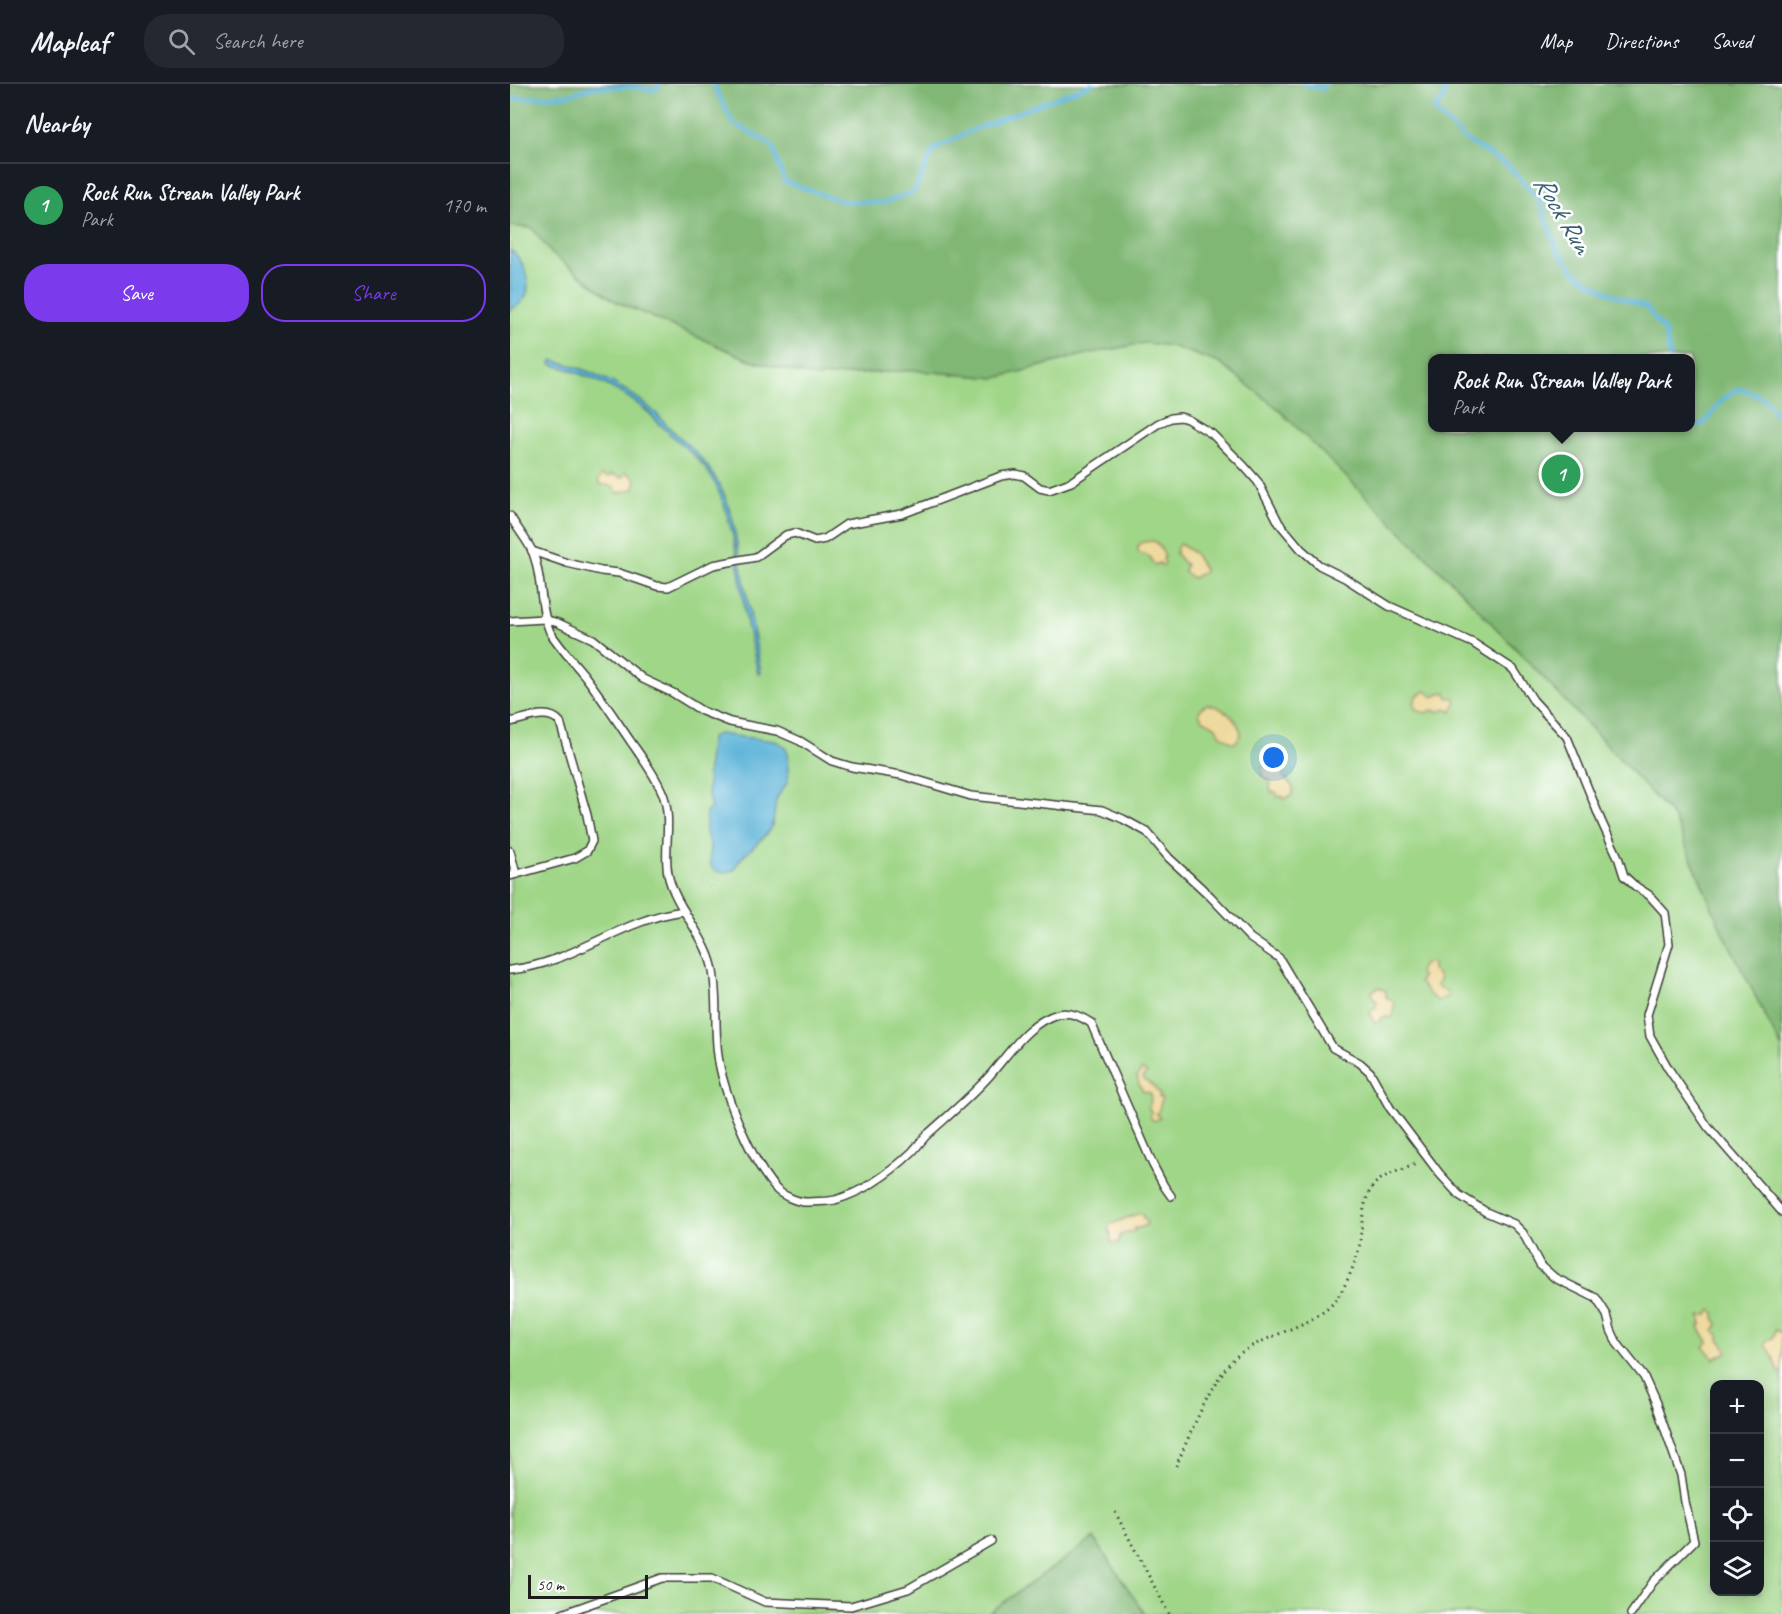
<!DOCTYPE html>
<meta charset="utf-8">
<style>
:root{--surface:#171b24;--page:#242831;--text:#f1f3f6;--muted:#9ea1a6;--line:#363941;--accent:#7c3aed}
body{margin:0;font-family:Caveat,sans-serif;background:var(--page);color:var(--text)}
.controls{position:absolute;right:18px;bottom:18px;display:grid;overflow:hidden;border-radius:12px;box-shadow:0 3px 15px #0003}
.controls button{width:54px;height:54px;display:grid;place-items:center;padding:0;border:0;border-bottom:2px solid var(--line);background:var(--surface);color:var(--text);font:30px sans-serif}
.scale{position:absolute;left:18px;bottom:15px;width:120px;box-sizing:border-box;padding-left:6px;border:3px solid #1c1c1c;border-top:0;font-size:16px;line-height:21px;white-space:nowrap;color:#1c1c1c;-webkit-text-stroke:4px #fff;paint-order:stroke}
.you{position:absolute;left:764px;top:674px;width:21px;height:21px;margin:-15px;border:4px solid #fff;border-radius:50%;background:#1a73e8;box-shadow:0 0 0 9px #1a73e833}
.badge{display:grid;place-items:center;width:39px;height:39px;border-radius:50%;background:var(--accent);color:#fff;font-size:20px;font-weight:700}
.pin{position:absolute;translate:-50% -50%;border:3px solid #fff;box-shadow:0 2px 6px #0006}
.popup{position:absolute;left:918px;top:270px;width:267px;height:78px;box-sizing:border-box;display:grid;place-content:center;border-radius:12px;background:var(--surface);filter:drop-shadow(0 2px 4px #0005);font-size:20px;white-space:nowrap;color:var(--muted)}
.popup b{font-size:22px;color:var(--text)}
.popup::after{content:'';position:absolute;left:50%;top:100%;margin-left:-12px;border:12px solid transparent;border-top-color:var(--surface)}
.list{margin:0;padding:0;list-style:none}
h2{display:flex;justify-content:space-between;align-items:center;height:78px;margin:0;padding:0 24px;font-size:26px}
h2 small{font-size:20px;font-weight:400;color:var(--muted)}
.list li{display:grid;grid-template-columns:39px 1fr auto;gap:18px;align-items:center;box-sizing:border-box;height:84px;padding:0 24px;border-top:2px solid var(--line)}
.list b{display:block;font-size:22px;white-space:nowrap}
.list p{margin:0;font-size:20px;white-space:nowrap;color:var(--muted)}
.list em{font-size:20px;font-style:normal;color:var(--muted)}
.actions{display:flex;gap:12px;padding:18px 24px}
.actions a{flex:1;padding:14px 0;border:2px solid var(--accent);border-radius:24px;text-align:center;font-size:21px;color:var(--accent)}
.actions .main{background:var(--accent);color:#fff}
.icon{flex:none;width:33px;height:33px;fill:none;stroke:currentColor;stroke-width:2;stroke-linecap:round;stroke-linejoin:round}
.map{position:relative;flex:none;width:1272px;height:1530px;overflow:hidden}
header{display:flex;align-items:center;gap:36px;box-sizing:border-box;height:84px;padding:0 30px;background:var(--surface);border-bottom:2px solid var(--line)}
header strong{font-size:28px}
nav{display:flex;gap:33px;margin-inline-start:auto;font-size:21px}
.search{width:420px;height:54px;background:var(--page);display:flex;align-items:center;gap:15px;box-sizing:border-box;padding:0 21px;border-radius:24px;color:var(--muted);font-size:22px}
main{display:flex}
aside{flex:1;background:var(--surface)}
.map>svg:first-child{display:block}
.green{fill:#a0d688;stroke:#5e7952;stroke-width:1.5;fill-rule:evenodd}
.forest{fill:#80b774;stroke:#4e6a48;stroke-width:1.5;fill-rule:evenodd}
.sand{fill:#eeda9e;stroke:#857b5d;stroke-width:1.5}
.water{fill:#5bb3d8;stroke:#3c687a;stroke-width:1.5}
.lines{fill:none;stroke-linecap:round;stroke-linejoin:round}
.stream{stroke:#5bb3d8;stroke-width:4.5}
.lane-casing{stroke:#3d3c3a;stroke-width:10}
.path{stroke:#3d3c3a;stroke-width:3;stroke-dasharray:1.5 4.5;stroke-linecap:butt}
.lane{stroke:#fff;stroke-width:7}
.labels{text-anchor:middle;stroke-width:5;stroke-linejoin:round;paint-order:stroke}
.water-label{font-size:27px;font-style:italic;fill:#386071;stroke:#fff}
</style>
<header>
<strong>Mapleaf</strong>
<div class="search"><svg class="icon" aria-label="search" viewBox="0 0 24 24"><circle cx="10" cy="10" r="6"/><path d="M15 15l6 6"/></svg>Search here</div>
<nav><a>Map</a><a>Directions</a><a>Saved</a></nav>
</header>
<main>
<aside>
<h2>Nearby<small></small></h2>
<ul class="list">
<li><span class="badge" style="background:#2e9e5b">1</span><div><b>Rock Run Stream Valley Park</b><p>Park</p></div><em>170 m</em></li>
</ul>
<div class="actions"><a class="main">Save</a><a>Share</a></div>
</aside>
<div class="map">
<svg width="1272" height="1530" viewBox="0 0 1272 1530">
<rect width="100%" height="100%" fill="#fff"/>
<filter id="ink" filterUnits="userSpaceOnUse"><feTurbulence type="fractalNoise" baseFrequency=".0167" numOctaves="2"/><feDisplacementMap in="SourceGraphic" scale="12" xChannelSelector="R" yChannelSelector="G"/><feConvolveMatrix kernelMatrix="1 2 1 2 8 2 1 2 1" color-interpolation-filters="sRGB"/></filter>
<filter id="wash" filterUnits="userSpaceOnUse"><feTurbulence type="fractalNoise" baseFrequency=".008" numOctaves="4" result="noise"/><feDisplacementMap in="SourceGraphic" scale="24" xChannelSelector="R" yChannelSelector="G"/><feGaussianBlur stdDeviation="1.35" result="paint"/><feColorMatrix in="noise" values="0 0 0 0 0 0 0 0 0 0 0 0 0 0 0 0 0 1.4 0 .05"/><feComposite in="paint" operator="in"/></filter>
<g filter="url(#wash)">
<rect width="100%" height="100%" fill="#faf0e3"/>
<path class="green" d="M 14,0 L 1272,110 L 1272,1530 L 635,1530 L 584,1455 L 477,1530 L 0,1530 L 0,7 ZM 70,190 L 619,262 L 572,271 L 486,294 L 403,286 L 305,293 L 240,276 L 103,216 ZM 922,274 L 1180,274 L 1180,344 L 922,344 ZM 842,398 L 1096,553 L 1271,962 L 1210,842 L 1164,734 L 1098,662 L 952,508 ZM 1204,1300 L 1250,1300 L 1250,1508 L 1204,1508 Z"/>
<g class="forest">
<path d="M 0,0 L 1272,0 L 1272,965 L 1210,842 L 1164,734 L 1098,662 L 952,508 L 766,323 L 709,279 L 661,262 L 634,259 L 572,271 L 486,294 L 403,286 L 305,293 L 240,276 L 103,216 L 41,169 L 22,144 L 0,142 ZM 922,274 L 1180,274 L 1180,344 L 922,344 Z"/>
<path d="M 584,1454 L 635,1530 L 477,1530 Z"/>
</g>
<g class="sand">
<path d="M 115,388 L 126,395 L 124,405 L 108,409 L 106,408 L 104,403 L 90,400 L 88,398 L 91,391 L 100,393 L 101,390 L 112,394 Z"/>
<path d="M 644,457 L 650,463 L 655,473 L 653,474 L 655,481 L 652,482 L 650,479 L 644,481 L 640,473 L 628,468 L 628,462 L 632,458 Z"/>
<path d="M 670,460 L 684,469 L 694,485 L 694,488 L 683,494 L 676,490 L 674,487 L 676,481 L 666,470 L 667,463 Z"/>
<path d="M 916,607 L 923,613 L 935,608 L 939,614 L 944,614 L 946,617 L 942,628 L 936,625 L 928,628 L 923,626 L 915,629 L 907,626 L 904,622 L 906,612 Z"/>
<path d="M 697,620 C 712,623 727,633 731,649 L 727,657 L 723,659 L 711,651 L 705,642 L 692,635 L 689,629 L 692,623 Z"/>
<path d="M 757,676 L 760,676 L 773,683 L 773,692 L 783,703 L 782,711 L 774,715 L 772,712 L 768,713 L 766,708 L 761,708 L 760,704 L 761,698 L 752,692 L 752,685 Z"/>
<path d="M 920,878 L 922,880 L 922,886 L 927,890 L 930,896 L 926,901 L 937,909 L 938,913 L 928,917 L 920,911 L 909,898 L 912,893 L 909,889 C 910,883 914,879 920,878 Z"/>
<path d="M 869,903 L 876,907 L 876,913 L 884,918 L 883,933 L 877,934 L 876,932 L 871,934 L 869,938 L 864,939 L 860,928 L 866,923 L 867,917 L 863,915 L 862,907 Z"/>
<path d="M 632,986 L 637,989 L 633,993 L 634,996 L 642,1001 L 650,1010 L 649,1013 L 652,1014 L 649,1026 L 646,1030 L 650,1033 L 645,1037 L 642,1036 L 640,1031 L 642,1029 L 638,1023 L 641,1017 L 640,1009 L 633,1007 L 629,1000 L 627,992 Z"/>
<path d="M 627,1130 L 633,1130 L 633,1135 L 636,1136 L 637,1141 L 629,1144 L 624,1144 L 625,1147 L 610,1151 L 609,1159 L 601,1159 L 601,1152 L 598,1143 L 601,1140 Z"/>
<path d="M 1201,1226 L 1205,1229 L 1204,1234 L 1208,1240 L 1204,1247 L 1209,1251 L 1209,1255 L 1216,1264 L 1217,1268 L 1204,1275 L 1194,1263 L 1198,1258 L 1189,1243 L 1192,1239 L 1190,1232 L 1198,1231 Z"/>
<path d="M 1265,1245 L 1269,1248 L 1272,1246 L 1272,1288 L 1269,1288 C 1263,1278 1264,1267 1254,1261 L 1257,1256 L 1263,1254 Z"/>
</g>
<g class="water">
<path d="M 0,166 C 13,173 23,200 15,214 C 12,219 6,223 0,226 Z"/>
<path d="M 42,276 C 77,284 113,301 140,324 C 149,331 155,340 163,347 C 189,370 208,390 219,423 C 225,439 226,456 229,472 C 237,511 244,550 251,589 L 248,590 C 245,573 241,557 237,540 C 228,491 227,439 202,394 C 191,375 174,363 158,348 C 151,342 145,335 139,329 C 111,304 75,290 41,280 Z"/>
<path d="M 208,650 L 265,657 C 278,662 280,669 278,682 C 278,687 279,692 278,696 C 275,704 268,709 266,717 C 264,727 265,740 258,748 C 247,763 232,768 224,786 L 213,789 L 204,786 C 198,778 200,772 200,762 C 200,757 198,758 197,753 C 195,745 196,736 196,728 L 201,724 C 195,710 198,671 201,654 Z"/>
</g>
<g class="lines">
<g class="stream">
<path d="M 203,0 L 223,39 L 262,61 L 274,97 L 331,117 L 373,119 L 404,108 L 424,65 L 465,45 L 582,0"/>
<path d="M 794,0 L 812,5 L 815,0"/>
<path d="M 936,0 L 933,15 L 924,26 L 954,55 L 1000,83 L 1030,118 L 1048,167 L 1066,189 L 1099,209 L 1136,223 L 1155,248 L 1160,274"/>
<path d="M 0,15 L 58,11 L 83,3 L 121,3 L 145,6 L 150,0"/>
<path d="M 1180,341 L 1184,342 L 1195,339 L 1212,316 L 1227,305 C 1253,309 1263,319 1272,345"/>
</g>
</g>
</g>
<g filter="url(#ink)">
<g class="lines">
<g class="lane-casing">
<g id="lane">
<path d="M 0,432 C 6,443 18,457 23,469 C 33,495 29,523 40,548 C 50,564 63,577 75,592 C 91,613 106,636 121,658 C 133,675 145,691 153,710 C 163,738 153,764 158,790 C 164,821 194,850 202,882 C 209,913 203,946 209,978 C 215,1012 243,1081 267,1106 C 275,1113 290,1119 299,1118 C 308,1117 317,1118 325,1116 C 353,1108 381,1088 402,1068 C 408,1062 412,1055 419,1049 C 440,1030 462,1012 481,990 C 500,968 519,938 548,930 C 560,927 572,933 581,939 L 643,1081 L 654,1102 L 661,1112"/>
<path d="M 22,467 L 57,479 L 91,487 L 109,489 L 147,502 L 158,503 L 203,481 L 246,473 L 276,451 L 285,449 L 305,457 L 315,455 L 337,440 L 392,430 L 491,392 L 505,390 L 514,392 L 530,404 L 539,406 L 561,398 L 649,339 L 661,334 L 670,333 L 677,335 L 702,350 L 734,382 L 748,398 L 769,439 L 791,465 L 809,481 L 835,494 L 879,522 L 963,559 L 1003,585 L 1023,616 L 1057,653 L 1092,739 L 1108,773 L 1114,792 L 1125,802 L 1139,811 L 1155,829 L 1159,860 L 1137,931 L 1140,952 L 1158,984 L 1198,1043 L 1272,1128"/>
<path d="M 0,537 L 34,535 L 48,539 L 83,555 L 133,595 L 163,609 L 192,627 L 220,638 L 267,647 L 290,657 L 322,677 L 342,683 L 391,691 L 461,712 L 592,726 L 613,735 L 637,748 L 659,774 L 700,812 L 740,854 L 769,874 L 823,964 L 850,979 L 860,988 L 880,1024 L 929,1089 L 949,1111 L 976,1128 L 1004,1140 L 1013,1149 L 1030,1181 L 1045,1194 L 1086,1214 L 1097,1231 L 1101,1246 L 1107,1259 L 1134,1293 L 1146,1320 L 1171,1391 L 1175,1418 L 1184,1457 L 1143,1498 L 1121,1530"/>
<path d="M 0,638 C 16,635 38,624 50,638 L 77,731 L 82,757 L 77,767 L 65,774 L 0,792"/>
<path d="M 0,767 L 6,790"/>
<path d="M 0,886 C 65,879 110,835 174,827"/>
<path d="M 52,1530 L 152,1494 L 202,1494 L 255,1518 L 341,1522 L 398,1505 L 481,1457"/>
</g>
</g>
<g class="path">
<path d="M 666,1382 C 680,1351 705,1286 732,1268 C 757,1251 807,1240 825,1217 C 835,1205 848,1174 850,1158 C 852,1141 852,1110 867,1098 C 879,1088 894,1086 908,1079"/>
<path d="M 605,1428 L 659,1530"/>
</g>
<use href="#lane" class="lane"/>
</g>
</g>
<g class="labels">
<g class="water-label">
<text transform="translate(1053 130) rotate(59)" y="9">Rock Run</text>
</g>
</g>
</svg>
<div class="controls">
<button>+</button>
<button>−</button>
<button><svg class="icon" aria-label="locate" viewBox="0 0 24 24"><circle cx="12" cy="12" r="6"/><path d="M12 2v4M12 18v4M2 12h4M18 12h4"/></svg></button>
<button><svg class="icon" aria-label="layers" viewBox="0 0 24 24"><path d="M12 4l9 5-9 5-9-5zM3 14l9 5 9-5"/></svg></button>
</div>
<div class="scale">50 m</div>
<div class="you"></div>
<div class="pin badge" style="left:1051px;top:390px;background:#2e9e5b">1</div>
<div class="popup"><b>Rock Run Stream Valley Park</b>Park</div>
</div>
</main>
